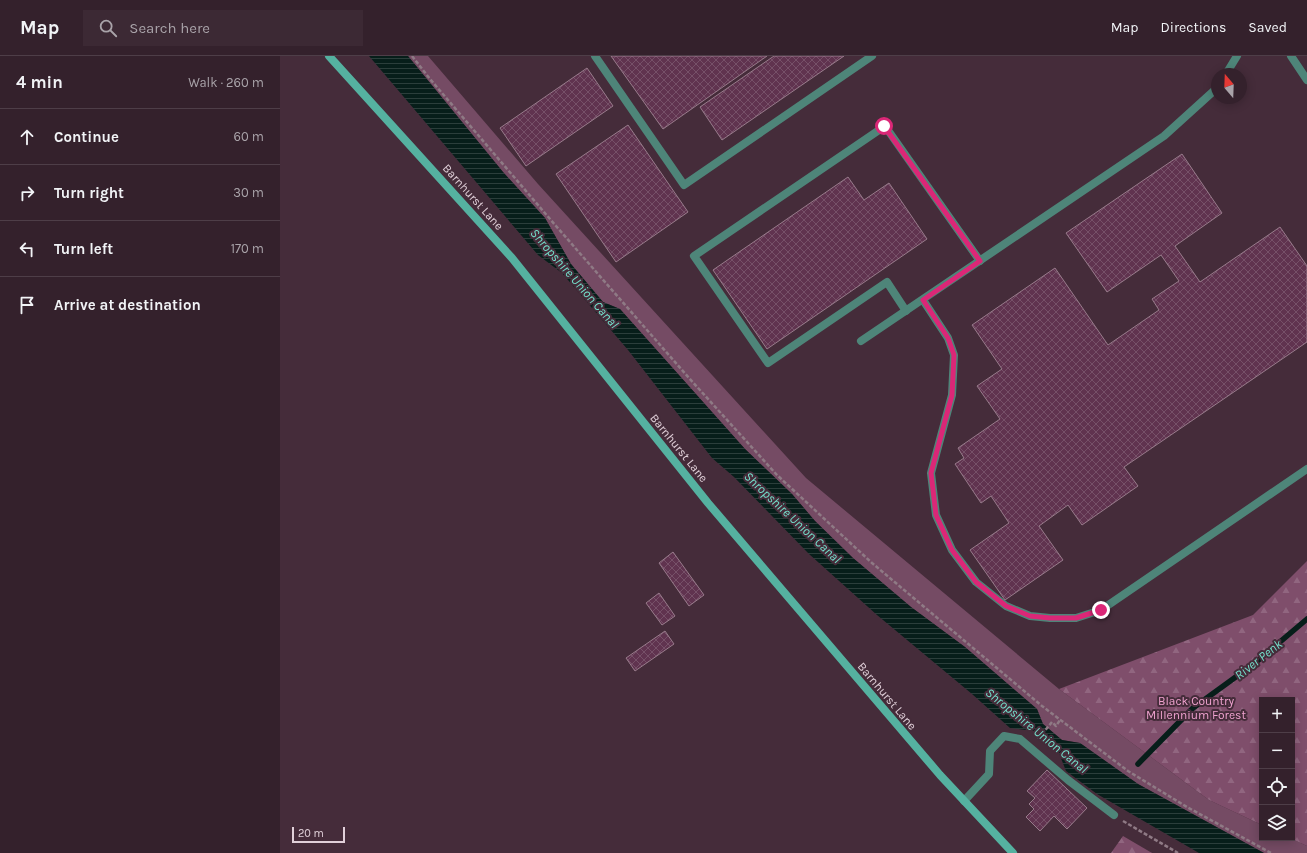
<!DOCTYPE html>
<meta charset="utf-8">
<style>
:root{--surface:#34212c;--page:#3c2934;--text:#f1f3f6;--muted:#a9a3a9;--line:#4e3e48}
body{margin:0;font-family:Karla,sans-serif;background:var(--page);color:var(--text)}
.controls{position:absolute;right:12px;bottom:12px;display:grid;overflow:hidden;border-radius:0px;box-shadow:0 2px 10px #0003}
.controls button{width:36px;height:36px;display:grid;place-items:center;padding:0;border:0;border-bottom:1px solid var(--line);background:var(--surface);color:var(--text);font:20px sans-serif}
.compass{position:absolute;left:931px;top:12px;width:36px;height:36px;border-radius:50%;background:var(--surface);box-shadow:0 2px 10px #0003;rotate:341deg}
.scale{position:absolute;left:12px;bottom:10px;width:53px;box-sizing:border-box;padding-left:4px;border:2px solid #e1d0d9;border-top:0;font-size:11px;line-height:14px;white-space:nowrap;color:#e1d0d9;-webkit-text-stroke:3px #452c3a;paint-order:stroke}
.stop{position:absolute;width:12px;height:12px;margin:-9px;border:3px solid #db2777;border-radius:50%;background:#fff}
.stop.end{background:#db2777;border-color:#fff;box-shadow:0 1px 4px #0008}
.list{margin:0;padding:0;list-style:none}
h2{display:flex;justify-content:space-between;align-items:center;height:52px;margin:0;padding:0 16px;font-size:17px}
h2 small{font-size:13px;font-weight:400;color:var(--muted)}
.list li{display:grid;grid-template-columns:26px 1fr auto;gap:12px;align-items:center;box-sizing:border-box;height:56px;padding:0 16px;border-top:1px solid var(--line)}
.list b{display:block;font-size:15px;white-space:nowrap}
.list em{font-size:13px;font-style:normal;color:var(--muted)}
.icon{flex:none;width:22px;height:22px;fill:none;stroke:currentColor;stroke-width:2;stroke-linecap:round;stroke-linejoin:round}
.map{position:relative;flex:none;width:1027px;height:797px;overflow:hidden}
header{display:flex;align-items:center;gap:24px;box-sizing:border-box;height:56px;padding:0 20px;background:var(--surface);border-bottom:1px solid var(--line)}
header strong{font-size:19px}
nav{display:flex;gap:22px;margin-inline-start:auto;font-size:14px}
.search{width:280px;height:36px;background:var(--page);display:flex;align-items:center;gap:10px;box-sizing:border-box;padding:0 14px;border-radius:0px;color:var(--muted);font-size:15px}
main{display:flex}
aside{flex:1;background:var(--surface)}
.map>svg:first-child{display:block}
.green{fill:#754b64}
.forest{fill:url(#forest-firs)}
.water{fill:url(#water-rules)}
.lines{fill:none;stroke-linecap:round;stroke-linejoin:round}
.stream{stroke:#071e1a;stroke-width:5.5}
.building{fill:url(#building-cross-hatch);stroke:#987b8b}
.path{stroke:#8f7a85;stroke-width:2.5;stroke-dasharray:4 2;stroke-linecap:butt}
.lane{stroke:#4e8579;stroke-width:8}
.secondary{stroke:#55b1a0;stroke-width:8}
.route{stroke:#db2777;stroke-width:5}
.labels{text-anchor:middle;stroke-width:4;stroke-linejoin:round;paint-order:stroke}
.street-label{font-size:12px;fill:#e1d0d9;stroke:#452c3a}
.park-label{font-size:12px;fill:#efa2cf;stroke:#452c3a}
.water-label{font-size:13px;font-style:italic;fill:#74e1cc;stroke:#452c3a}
</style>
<header>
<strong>Map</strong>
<div class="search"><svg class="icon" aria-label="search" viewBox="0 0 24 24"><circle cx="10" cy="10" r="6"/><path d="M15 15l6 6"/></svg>Search here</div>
<nav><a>Map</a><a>Directions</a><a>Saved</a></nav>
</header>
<main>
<aside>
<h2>4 min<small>Walk · 260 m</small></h2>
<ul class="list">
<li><svg class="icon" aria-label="ahead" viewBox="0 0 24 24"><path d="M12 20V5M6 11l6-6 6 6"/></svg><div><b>Continue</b></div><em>60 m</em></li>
<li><svg class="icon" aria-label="right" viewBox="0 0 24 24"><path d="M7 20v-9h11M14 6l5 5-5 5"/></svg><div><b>Turn right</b></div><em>30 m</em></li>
<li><svg class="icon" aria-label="left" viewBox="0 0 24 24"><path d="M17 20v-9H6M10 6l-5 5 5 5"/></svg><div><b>Turn left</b></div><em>170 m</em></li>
<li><svg class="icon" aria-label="arrive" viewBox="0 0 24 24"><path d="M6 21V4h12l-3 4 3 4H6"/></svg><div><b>Arrive at destination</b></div></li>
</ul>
</aside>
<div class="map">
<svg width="1027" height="797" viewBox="0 0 1027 797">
<defs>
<pattern id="forest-firs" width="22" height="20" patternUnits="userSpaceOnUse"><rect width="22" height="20" fill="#7f4e6b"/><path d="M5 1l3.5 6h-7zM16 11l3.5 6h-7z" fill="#916680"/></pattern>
<pattern id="water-rules" width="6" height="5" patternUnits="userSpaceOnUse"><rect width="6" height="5" fill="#071e1a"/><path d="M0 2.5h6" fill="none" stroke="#2b3e3b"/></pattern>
<pattern id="building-cross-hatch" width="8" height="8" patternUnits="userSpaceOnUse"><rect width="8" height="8" fill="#60334f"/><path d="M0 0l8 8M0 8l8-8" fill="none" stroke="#765068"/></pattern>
</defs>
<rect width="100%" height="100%" fill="#452c3a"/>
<path class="green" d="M 128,0 L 148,0 L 258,128 L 526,422 L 779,633 L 929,744 L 982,769 L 982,782 L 1010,782 L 1027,790 L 1027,797 L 984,797 L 858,728 L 800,687 L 782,684 L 763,668 L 757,653 L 685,591 L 631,551 L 573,502 L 535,465 L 512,438 L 465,393 L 340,253 L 323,246 L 291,208 L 265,162 L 223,116 Z"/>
<g class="forest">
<path d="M 1027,505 L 1027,790 L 1010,782 L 1012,782 L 1012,644 L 982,644 L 982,769 L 929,744 L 779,633 L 973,559 Z"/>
<path d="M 843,780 L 872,797 L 831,797 Z"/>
</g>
<path class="water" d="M 89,0 L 128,0 L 223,116 L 265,162 L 291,208 L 323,246 L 340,253 L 465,393 L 512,438 L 535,465 L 573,502 L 631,551 L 685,591 L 757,653 L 763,668 L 782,684 L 800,687 L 858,728 L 984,797 L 919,797 L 817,738 L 786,715 L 777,692 L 755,675 L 730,672 L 692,638 L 597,559 L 529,498 L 454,421 L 432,402 L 348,294 L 282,217 L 258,199 Z"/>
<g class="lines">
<path class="stream" d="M 858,708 L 913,652 L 975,607 L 1027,563"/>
</g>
<g class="building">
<path d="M 331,0 L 487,0 L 383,73 Z"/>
<path d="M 494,0 L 564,0 L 442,84 L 420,51 Z"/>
<path d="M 307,12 L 333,50 L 246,110 L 220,72 Z"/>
<path d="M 348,69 L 408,156 L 336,206 L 276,118 Z"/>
<path d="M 902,98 L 942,157 L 895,190 L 920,226 L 1000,171 L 1027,210 L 1027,286 L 844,411 L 858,430 L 802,469 L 788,449 L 759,470 L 783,504 L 725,544 L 690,494 L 729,467 L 711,440 L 701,447 L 675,408 L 684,402 L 678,392 L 720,363 L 697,330 L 722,313 L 692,269 L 775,212 L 828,289 L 879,254 L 872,243 L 899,225 L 881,199 L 827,236 L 786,177 Z"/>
<path d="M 568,121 L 584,144 L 609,127 L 647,183 L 487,293 L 433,214 Z"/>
<path d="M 393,496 L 424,539 L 409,550 L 379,507 Z"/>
<path d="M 379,537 L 395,560 L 382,569 L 366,547 Z"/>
<path d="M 385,575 L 394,588 L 355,615 L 346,602 Z"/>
<path d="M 767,714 L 807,752 L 787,773 L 774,760 L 760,775 L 746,761 L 754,753 L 749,748 L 755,742 L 747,735 Z"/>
</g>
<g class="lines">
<g class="path">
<path d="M 132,0 L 150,23 L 276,170 L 409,322 L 497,419 L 592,507 L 762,650 L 848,715 L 907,751 L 991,797"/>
<path d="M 758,683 L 772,666 L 776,670 L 780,664"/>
<path d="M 843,765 L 898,797"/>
</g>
<g class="lane">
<path d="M 315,0 L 404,129 L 592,0"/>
<path d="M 1011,0 L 1027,24"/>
<path d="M 946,18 L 957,0"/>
<path d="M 643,244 L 668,282 L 674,299 L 672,339 L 651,417 L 656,459 L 672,494 L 696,526 L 726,550 L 750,560 L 770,562 L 796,562 L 821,554 L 1027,413"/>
<path d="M 626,255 L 607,226 L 488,307 L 414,200 L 605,70 L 700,205"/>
<path d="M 581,285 L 884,80 L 937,32"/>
<path d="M 684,745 L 709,718 L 710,695 L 724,680 L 740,683 L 788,724 L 834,759"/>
</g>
<path class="secondary" d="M 49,0 L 232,202 L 428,447 L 660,719 L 733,797"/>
</g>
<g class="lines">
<path class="route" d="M 604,70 L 700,205 L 643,244 L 668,282 L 674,299 L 672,339 L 651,417 L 656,459 L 672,494 L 696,526 L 726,550 L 750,560 L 770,562 L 796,562 L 821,554"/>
</g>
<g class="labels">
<g class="street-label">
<text transform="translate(193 141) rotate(48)" y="4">Barnhurst Lane</text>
<text transform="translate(399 392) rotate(51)" y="4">Barnhurst Lane</text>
<text transform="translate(607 640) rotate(50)" y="4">Barnhurst Lane</text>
</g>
<g class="park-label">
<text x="916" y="649">Black Country<tspan x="916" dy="14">Millennium Forest</tspan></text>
</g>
<g class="water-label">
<text transform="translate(295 222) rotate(49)" y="5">Shropshire Union Canal</text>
<text transform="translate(513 461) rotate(43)" y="5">Shropshire Union Canal</text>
<text transform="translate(978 603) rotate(-38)" y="5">River Penk</text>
<text transform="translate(757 674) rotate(39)" y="5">Shropshire Union Canal</text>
</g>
</g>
</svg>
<div class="controls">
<button>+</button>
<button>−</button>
<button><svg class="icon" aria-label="locate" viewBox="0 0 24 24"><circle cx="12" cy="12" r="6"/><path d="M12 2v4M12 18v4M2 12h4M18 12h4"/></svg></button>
<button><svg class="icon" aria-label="layers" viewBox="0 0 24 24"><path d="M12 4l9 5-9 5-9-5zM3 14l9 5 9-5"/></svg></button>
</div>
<svg class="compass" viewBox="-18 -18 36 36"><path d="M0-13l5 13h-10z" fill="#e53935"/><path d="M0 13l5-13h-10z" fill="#a9a3a9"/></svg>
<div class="scale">20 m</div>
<div class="stop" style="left:604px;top:70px"></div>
<div class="stop end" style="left:821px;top:554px"></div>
</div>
</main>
